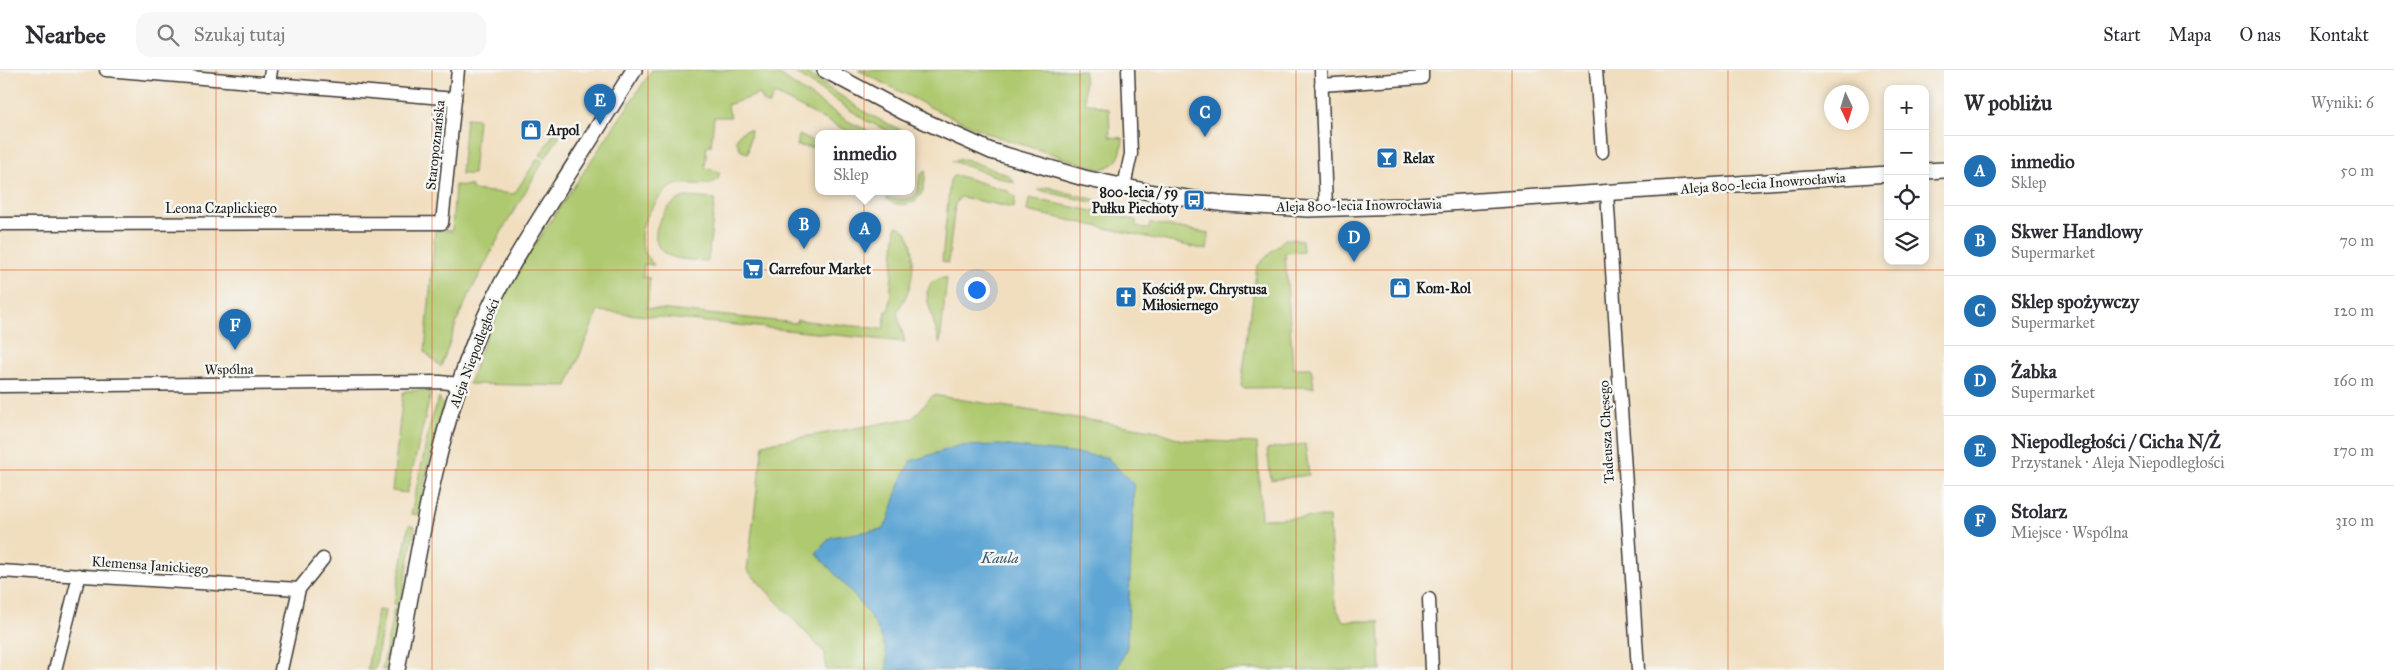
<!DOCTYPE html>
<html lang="pl">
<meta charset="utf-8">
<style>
:root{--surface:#fff;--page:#f7f7f7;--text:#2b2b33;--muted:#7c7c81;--line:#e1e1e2;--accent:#1f6fb2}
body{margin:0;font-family:"IM FELL Great Primer",serif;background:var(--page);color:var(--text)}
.controls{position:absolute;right:15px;top:15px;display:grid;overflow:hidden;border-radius:10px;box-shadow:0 2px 8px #0003}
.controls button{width:45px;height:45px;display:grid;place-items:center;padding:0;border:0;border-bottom:1px solid var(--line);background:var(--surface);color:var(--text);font:25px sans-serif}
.compass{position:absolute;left:1824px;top:15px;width:45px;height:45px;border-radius:50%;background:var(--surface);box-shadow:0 2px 8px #0003;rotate:176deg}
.you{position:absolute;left:976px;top:219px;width:18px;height:18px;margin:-12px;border:4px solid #fff;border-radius:50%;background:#1a73e8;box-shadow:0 0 0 8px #1a73e833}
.badge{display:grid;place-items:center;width:32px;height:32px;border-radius:50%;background:var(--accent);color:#fff;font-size:16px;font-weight:700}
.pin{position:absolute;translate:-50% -41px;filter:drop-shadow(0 1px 2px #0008)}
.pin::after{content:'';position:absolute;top:26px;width:18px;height:15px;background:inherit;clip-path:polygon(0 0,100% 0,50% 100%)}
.popup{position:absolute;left:815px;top:60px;width:100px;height:65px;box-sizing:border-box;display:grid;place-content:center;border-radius:10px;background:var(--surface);filter:drop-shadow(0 1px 4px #0005);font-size:16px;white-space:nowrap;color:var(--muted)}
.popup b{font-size:19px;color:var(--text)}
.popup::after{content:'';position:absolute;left:50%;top:100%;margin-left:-10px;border:10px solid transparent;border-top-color:var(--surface)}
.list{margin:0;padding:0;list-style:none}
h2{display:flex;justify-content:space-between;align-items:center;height:65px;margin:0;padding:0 20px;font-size:21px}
h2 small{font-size:16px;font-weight:400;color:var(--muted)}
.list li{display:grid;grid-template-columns:32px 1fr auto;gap:15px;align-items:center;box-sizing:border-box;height:70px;padding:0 20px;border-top:1px solid var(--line)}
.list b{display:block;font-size:19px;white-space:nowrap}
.list p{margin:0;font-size:16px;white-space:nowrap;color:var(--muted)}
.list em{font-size:16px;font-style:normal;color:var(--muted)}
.icon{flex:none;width:28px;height:28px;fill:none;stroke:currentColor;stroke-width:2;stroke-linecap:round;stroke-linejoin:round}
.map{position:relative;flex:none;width:1944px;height:600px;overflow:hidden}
header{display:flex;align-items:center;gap:30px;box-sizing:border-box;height:70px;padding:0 25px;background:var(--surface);border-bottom:1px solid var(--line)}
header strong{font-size:24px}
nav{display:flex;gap:28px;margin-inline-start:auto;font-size:18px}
.search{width:350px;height:45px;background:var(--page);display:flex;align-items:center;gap:12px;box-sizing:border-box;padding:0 18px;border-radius:15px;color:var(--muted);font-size:19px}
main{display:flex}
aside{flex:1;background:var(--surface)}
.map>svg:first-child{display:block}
.green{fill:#afc96f;stroke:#667246}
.water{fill:#5da5d4;stroke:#3c6078}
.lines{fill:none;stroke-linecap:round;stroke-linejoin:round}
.minor-casing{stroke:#3c3934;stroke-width:15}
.tertiary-casing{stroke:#3c3934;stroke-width:18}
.minor{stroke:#fff;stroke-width:12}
.tertiary{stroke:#fff;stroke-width:15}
.grid{fill:none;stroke:#d4530e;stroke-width:1;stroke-opacity:0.55}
.labels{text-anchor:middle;stroke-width:5;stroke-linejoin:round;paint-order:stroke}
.poi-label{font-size:14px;font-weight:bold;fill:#1c1c1c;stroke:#f6f6f2;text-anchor:start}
.street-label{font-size:14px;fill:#1c1c1c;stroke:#f6f6f2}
.water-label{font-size:15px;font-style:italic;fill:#395a6f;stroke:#f6f6f2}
</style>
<header>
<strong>Nearbee</strong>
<div class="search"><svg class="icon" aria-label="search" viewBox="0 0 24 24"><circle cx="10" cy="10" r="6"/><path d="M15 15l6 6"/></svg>Szukaj tutaj</div>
<nav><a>Start</a><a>Mapa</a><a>O nas</a><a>Kontakt</a></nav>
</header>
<main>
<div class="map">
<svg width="1944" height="600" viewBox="0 0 1944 600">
<rect width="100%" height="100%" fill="#f6f6f2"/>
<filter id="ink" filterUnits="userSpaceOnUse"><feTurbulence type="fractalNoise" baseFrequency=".02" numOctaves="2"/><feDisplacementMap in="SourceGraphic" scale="10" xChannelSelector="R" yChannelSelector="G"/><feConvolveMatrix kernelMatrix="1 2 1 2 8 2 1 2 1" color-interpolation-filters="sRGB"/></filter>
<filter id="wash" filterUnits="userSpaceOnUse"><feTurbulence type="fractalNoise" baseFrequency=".0096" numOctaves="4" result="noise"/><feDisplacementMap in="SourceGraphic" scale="20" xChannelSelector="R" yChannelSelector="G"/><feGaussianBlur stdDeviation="1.12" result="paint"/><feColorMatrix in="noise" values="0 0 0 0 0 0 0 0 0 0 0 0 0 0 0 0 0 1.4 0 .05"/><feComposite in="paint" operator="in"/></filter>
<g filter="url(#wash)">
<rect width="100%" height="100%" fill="#f1debf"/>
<g class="green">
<path d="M 652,0 L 772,0 L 846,50 L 874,64 L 853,64 L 775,24 L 769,35 L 764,33 L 760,24 L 727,35 L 731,47 L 714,47 L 711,76 L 707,75 L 705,98 L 720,102 L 718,109 C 709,120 686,109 671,117 C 663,121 658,129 653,137 C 638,157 636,176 654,195 L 644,194 L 643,207 L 650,208 L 647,238 L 797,253 L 797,250 L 883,259 L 886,241 L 889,241 L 896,156 C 919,159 914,206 908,222 C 905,229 900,236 897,242 L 905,272 L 598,241 L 567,316 L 469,314 L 497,235 L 521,195 Z"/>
<path d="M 791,0 L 802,0 L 868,44 L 909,64 L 895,64 L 865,50 Z"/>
<path d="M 858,0 L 1084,0 L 1085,32 L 1109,39 L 1110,67 L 1123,68 C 1122,84 1118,97 1099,99 L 989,64 L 930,37 Z"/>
<path d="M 466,48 L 478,49 L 473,104 L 461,104 Z"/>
<path d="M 746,60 L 751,60 L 748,83 L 741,81 L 736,70 L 740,63 Z"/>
<path d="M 555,62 L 560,66 L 545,88 L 540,85 Z"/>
<path d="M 799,65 L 819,74 L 819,78 L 797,76 Z"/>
<path d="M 911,84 L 917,90 L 914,116 L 911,122 Z"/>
<path d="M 538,88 L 543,92 L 502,161 L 460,243 L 441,297 L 425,282 L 435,160 L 452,161 L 455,115 L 472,116 L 472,120 L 514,124 Z"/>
<path d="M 965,89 L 1008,105 L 1015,113 L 952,91 Z"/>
<path d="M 926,100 C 925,106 925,114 923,120 C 918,136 896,139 886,128 C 935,135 909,110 926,100 Z"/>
<path d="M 953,106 L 959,106 L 1008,121 L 1015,127 L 1014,138 L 960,127 L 955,134 L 948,193 L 942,191 L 950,110 Z"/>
<path d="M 1047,117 L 1096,130 L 1095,133 L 1038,120 Z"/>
<path d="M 685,127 L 715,129 L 708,191 C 695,190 674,191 663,182 C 644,166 666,132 685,127 Z"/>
<path d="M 1029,128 L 1136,150 L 1136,156 L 1149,159 L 1150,153 L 1209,163 L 1207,180 L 1027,141 Z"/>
<path d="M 1285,169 L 1302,170 L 1303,182 L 1285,183 L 1293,298 L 1311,298 L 1314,317 L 1243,318 L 1241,316 L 1257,196 Z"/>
<path d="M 941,208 L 947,208 L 940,274 L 928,232 L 927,222 L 931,213 Z"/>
<path d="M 424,320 L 431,323 L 407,423 L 392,421 L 403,323 L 405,321 Z"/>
<path d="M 933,325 L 1158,361 L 1182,370 L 1257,373 L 1261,449 L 1329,447 L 1335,535 L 1343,551 L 1379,551 L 1381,600 L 826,600 L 825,583 L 747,500 L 763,374 L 913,348 Z"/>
<path d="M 439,327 L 443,335 L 428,395 L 418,445 L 411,444 L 430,355 Z"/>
<path d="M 1305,374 L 1309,405 L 1271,410 L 1267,379 Z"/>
<path d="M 409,455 L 415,457 L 400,537 L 394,534 Z"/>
<path d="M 394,539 L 399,542 L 389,600 L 382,600 Z"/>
<path d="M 378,540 L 385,541 L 375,600 L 367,600 Z"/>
</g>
<path class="water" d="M 1000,375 L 1107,387 L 1134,415 L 1127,577 L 1117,600 L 887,600 C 891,555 843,515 816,483 L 831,467 L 884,459 C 895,436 897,413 911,391 L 958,376 Z"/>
</g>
<g filter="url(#ink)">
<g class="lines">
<g class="minor-casing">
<g id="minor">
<path d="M 106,0 L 455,29"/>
<path d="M 1321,0 L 1326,139"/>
<path d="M 1596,0 L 1602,82"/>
<path d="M 269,14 L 271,0"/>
<path d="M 1321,15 L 1422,8 L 1422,0"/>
<path d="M 1124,116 L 1131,84 L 1128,0"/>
<path d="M 1607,123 L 1638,600"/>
<path d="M 0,154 L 442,153 L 458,0"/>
<path d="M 0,316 L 440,312 L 459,314"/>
<path d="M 0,501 L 299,519"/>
<path d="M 1429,529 L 1432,600"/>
<path d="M 55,600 L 79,505"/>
<path d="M 281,600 L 299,519 L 323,489"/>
</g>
</g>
<g class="tertiary-casing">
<g id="tertiary">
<path d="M 825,0 L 904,42 L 991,81 L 1084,108 L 1154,123 L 1226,134 L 1308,139 L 1402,136 L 1888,104"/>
<path d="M 1925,101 L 1944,100"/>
<path d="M 397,600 C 418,486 434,371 478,263 C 500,210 531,163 561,115 C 586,77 610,38 634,0"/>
</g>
</g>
<use href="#minor" class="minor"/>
<use href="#tertiary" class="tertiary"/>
</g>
</g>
<path class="grid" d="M 216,0 L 216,600M 432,0 L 432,600M 648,0 L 648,600M 864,0 L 864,600M 1080,0 L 1080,600M 1296,0 L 1296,600M 1512,0 L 1512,600M 1728,0 L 1728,600M 0,200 L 1944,200M 0,400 L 1944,400"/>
<defs>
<g id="shop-square" transform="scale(1.125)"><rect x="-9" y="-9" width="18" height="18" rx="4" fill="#1f6fb2" stroke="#f6f6f2"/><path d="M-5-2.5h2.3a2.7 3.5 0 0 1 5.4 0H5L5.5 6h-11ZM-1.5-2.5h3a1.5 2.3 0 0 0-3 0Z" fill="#fff"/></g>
<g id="bar-square" transform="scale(1.125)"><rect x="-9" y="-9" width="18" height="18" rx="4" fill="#1f6fb2" stroke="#f6f6f2"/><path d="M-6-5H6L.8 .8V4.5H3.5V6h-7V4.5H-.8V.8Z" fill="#fff"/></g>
<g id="bus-square" transform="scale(1.125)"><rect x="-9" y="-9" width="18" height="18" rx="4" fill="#1f6fb2" stroke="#f6f6f2"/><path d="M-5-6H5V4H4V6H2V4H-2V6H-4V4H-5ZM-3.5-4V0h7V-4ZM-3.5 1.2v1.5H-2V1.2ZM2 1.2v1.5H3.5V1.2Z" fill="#fff"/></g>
<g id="supermarket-square" transform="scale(1.125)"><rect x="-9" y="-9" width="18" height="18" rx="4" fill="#1f6fb2" stroke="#f6f6f2"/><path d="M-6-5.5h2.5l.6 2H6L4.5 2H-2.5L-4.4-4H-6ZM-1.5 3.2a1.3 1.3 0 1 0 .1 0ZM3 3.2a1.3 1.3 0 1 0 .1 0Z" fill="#fff"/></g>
<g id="church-square" transform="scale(1.125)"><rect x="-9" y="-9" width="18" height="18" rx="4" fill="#1f6fb2" stroke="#f6f6f2"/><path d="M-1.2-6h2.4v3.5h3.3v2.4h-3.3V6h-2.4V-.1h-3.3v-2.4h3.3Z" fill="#fff"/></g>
</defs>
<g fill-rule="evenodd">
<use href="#shop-square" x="531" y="60"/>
<use href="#bar-square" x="1387" y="88"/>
<use href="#bus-square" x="1194" y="130"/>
<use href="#supermarket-square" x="753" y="199"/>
<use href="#shop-square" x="1400" y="218"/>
<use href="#church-square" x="1126" y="227"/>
</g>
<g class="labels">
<g class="poi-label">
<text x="547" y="65">Arpol</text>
<text x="1403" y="93">Relax</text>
<text x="1178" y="127" text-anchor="end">800-lecia / 59<tspan x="1178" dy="16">Pułku Piechoty</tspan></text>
<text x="769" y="204">Carrefour Market</text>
<text x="1416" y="223">Kom-Rol</text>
<text x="1142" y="224">Kościół pw. Chrystusa<tspan x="1142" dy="16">Miłosiernego</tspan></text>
</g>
<g class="street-label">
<text transform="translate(435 75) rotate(-84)" y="5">Staropoznańska</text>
<text transform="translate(1763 113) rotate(-4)" y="5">Aleja 800-lecia Inowrocławia</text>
<text transform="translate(1359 135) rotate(-1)" y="5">Aleja 800-lecia Inowrocławia</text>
<text x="221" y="143">Leona Czaplickiego</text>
<text transform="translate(474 283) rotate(-69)" y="5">Aleja Niepodległości</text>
<text transform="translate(229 299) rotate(-1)" y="5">Wspólna</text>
<text transform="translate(1606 362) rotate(-93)" y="5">Tadeusza Chęsego</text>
<text transform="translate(150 495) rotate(4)" y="5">Klemensa Janickiego</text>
</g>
<g class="water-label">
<text x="1000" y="493">Kaula</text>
</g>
</g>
</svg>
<div class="controls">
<button>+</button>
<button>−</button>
<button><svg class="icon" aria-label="locate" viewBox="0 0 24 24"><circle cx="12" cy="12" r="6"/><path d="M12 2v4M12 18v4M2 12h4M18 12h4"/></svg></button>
<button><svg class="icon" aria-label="layers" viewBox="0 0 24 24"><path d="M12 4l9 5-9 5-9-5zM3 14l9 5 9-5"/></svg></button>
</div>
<svg class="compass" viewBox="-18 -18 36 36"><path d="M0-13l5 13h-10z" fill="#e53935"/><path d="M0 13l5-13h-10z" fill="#7c7c81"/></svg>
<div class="you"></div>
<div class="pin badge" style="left:865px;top:183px">A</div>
<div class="popup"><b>inmedio</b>Sklep</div>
<div class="pin badge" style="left:804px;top:179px">B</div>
<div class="pin badge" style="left:1205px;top:67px">C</div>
<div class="pin badge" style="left:1354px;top:192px">D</div>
<div class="pin badge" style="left:600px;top:55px">E</div>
<div class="pin badge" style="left:235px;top:280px">F</div>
</div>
<aside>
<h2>W pobliżu<small>Wyniki: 6</small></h2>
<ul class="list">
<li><span class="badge">A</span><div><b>inmedio</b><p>Sklep</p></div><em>50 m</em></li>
<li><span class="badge">B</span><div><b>Skwer Handlowy</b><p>Supermarket</p></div><em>70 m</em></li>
<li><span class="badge">C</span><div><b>Sklep spożywczy</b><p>Supermarket</p></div><em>120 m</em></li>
<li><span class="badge">D</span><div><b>Żabka</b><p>Supermarket</p></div><em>160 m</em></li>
<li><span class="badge">E</span><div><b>Niepodległości / Cicha N/Ż</b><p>Przystanek · Aleja Niepodległości</p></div><em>170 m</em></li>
<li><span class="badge">F</span><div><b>Stolarz</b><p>Miejsce · Wspólna</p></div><em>310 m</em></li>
</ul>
</aside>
</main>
